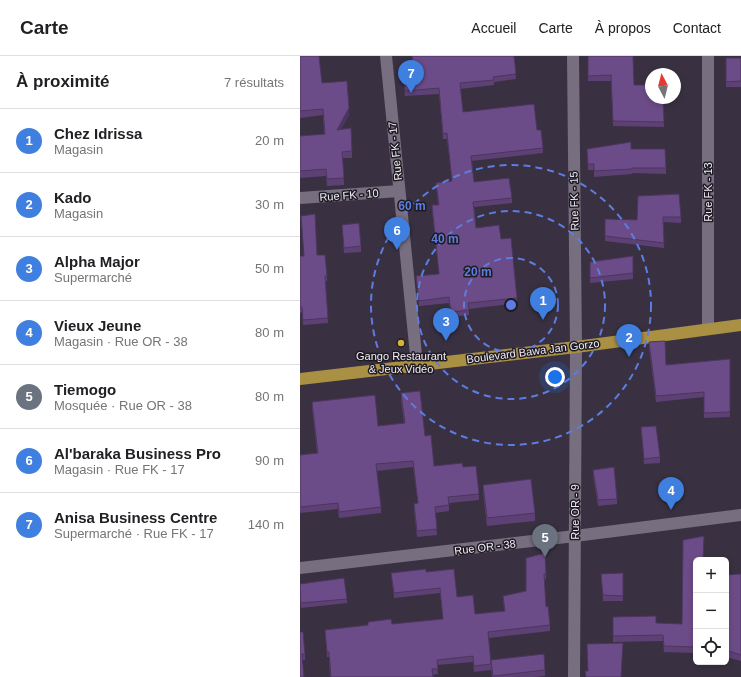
<!DOCTYPE html>
<html lang="fr">
<meta charset="utf-8">
<style>
:root{--surface:#fff;--page:#f6f6f6;--text:#202124;--muted:#757577;--line:#e0e0e0;--accent:#ea580c}
body{margin:0;font-family:Arial,sans-serif;background:var(--page);color:var(--text)}
.controls{position:absolute;right:12px;bottom:12px;display:grid;overflow:hidden;border-radius:6px;box-shadow:0 2px 6px #0003}
.controls button{width:36px;height:36px;display:grid;place-items:center;padding:0;border:0;border-bottom:1px solid var(--line);background:var(--surface);color:var(--text);font:20px sans-serif}
.compass{position:absolute;left:345px;top:12px;width:36px;height:36px;border-radius:50%;background:var(--surface);box-shadow:0 2px 6px #0003;rotate:353deg}
.you{position:absolute;left:255px;top:321px;width:14px;height:14px;margin:-10px;border:3px solid #fff;border-radius:50%;background:#1a73e8;box-shadow:0 0 0 6px #1a73e833}
.badge{display:grid;place-items:center;width:26px;height:26px;border-radius:50%;background:var(--accent);color:#fff;font-size:13px;font-weight:700}
.pin{position:absolute;translate:-50% -33px;filter:drop-shadow(0 1px 2px #0008)}
.pin::after{content:'';position:absolute;top:21px;width:14px;height:12px;background:inherit;clip-path:polygon(0 0,100% 0,50% 100%)}
.list{margin:0;padding:0;list-style:none}
h2{display:flex;justify-content:space-between;align-items:center;height:52px;margin:0;padding:0 16px;font-size:17px}
h2 small{font-size:13px;font-weight:400;color:var(--muted)}
.list li{display:grid;grid-template-columns:26px 1fr auto;gap:12px;align-items:center;box-sizing:border-box;height:64px;padding:0 16px;border-top:1px solid var(--line)}
.list b{display:block;font-size:15px;white-space:nowrap}
.list p{margin:0;font-size:13px;white-space:nowrap;color:var(--muted)}
.list em{font-size:13px;font-style:normal;color:var(--muted)}
.icon{flex:none;width:22px;height:22px;fill:none;stroke:currentColor;stroke-width:2;stroke-linecap:round;stroke-linejoin:round}
.map{position:relative;flex:none;width:441px;height:621px;overflow:hidden}
header{display:flex;align-items:center;gap:24px;box-sizing:border-box;height:56px;padding:0 20px;background:var(--surface);border-bottom:1px solid var(--line)}
header strong{font-size:19px}
nav{display:flex;gap:22px;margin-inline-start:auto;font-size:14px}
main{display:flex}
aside{flex:1;background:var(--surface)}
.map>svg:first-child{display:block}
.lines{fill:none;stroke-linecap:round;stroke-linejoin:round}
.minor{stroke:#776e80;stroke-width:12}
.major{stroke:#a99043;stroke-width:12}
.wall{fill:#5d4175}
.shaded-wall{fill:#4c355f}
.building{fill:#6c4c88;stroke:#4c355f}
.ring{fill:none;stroke:#5d7de1;stroke-width:2;stroke-dasharray:7 5}
.poi-dot{fill:#d8b434;stroke:#1f1b22;stroke-width:1.5}
.labels{text-anchor:middle;stroke-width:3;stroke-linejoin:round;paint-order:stroke}
.street-label{font-size:11px;fill:#f2ecf7;stroke:#1f1b22}
.poi-label{font-size:11px;fill:#f2ecf7;stroke:#1f1b22}
.centre{fill:#5d7de1;stroke:#1f1b22;stroke-width:2}
.ring-label{font-size:12px;text-anchor:middle;font-weight:bold;fill:#5d7de1;stroke:#1f1b22;stroke-width:3;stroke-linejoin:round;paint-order:stroke}
</style>
<header>
<strong>Carte</strong>
<nav><a>Accueil</a><a>Carte</a><a>À propos</a><a>Contact</a></nav>
</header>
<main>
<aside>
<h2>À proximité<small>7 résultats</small></h2>
<ul class="list">
<li><span class="badge" style="background:#3f7fe0">1</span><div><b>Chez Idrissa</b><p>Magasin</p></div><em>20 m</em></li>
<li><span class="badge" style="background:#3f7fe0">2</span><div><b>Kado</b><p>Magasin</p></div><em>30 m</em></li>
<li><span class="badge" style="background:#3f7fe0">3</span><div><b>Alpha Major</b><p>Supermarché</p></div><em>50 m</em></li>
<li><span class="badge" style="background:#3f7fe0">4</span><div><b>Vieux Jeune</b><p>Magasin · Rue OR - 38</p></div><em>80 m</em></li>
<li><span class="badge" style="background:#6b7280">5</span><div><b>Tiemogo</b><p>Mosquée · Rue OR - 38</p></div><em>80 m</em></li>
<li><span class="badge" style="background:#3f7fe0">6</span><div><b>Al'baraka Business Pro</b><p>Magasin · Rue FK - 17</p></div><em>90 m</em></li>
<li><span class="badge" style="background:#3f7fe0">7</span><div><b>Anisa Business Centre</b><p>Supermarché · Rue FK - 17</p></div><em>140 m</em></li>
</ul>
</aside>
<div class="map">
<svg width="441" height="621" viewBox="0 0 441 621">
<rect width="100%" height="100%" fill="#393141"/>
<g class="lines">
<g class="minor">
<path d="M 86,0 L 117,309"/>
<path d="M 273,0 L 276,291 L 274,621"/>
<path d="M 408,0 L 408,273"/>
<path d="M 0,142 L 99,135"/>
<path d="M 0,512 L 275,480 L 441,459"/>
</g>
<path class="major" d="M 0,323 L 276,291 L 441,269"/>
</g>
<g class="wall">
<path d="M 0,0 L 22,27 L 49,59 L 41,73 L 52,95 L 52,102 L 43,102 L 44,129 L 27,130 L 26,120 L 0,122 L 0,80 L 24,78 L 23,59 L 0,62 Z"/>
<path d="M 112,0 L 214,0 L 216,23 L 194,26 L 194,29 L 160,33 L 163,56 L 237,74 L 243,92 L 243,97 L 171,105 L 174,126 L 212,142 L 212,147 L 174,151 L 176,172 L 201,183 L 217,242 L 217,247 L 169,253 L 169,259 L 151,261 L 149,247 L 119,250 L 116,220 L 139,218 L 132,155 L 132,149 L 138,149 L 136,127 L 152,125 L 147,83 L 143,83 L 139,38 L 105,40 L 103,11 L 113,10 Z"/>
<path d="M 288,0 L 334,29 L 368,42 L 368,48 L 363,48 L 364,71 L 313,70 L 311,25 L 288,25 Z"/>
<rect x="426" y="2" width="15" height="29"/>
<path d="M 287,93 L 331,93 L 366,112 L 366,118 L 332,117 L 332,118 L 294,121 L 294,114 L 288,114 Z"/>
<path d="M 338,140 L 381,161 L 381,167 L 363,166 L 364,192 L 305,185 L 305,163 L 337,164 Z"/>
<path d="M 1,160 L 17,199 L 27,220 L 27,225 L 25,226 L 28,267 L 3,269 L 2,256 L 0,257 L 0,200 L 4,200 Z"/>
<path d="M 42,169 L 61,190 L 61,196 L 44,197 Z"/>
<path d="M 333,200 L 333,223 L 290,227 L 290,222 Z"/>
<path d="M 349,286 L 366,309 L 430,303 L 430,361 L 404,362 L 404,341 L 356,346 L 349,292 Z"/>
<path d="M 101,337 L 125,380 L 134,410 L 163,411 L 179,438 L 179,444 L 149,447 L 149,455 L 135,457 L 137,479 L 117,481 L 114,454 L 114,448 L 118,447 L 113,411 L 77,415 L 81,451 L 81,457 L 39,462 L 38,453 L 0,457 L 0,399 L 17,397 L 12,352 L 12,346 L 78,370 L 104,367 L 101,344 Z"/>
<path d="M 341,371 L 360,401 L 360,407 L 344,408 Z"/>
<path d="M 293,414 L 317,443 L 317,448 L 298,450 L 293,419 Z"/>
<path d="M 183,429 L 235,457 L 235,465 L 187,470 L 183,436 Z"/>
<path d="M 226,502 L 246,518 L 246,523 L 244,524 L 246,551 L 250,569 L 250,575 L 189,582 L 191,606 L 245,614 L 245,620 L 235,621 L 192,621 L 191,611 L 191,614 L 174,616 L 173,606 L 137,609 L 138,618 L 133,619 L 133,621 L 30,621 L 29,601 L 27,601 L 25,574 L 92,568 L 143,563 L 140,537 L 94,542 L 91,517 L 126,516 L 157,541 L 175,558 L 204,555 L 203,540 L 226,535 Z"/>
<path d="M 396,504 L 396,563 L 395,563 L 396,597 L 364,596 L 363,585 L 313,586 L 313,561 L 356,567 L 382,568 Z"/>
<path d="M 323,517 L 323,545 L 303,545 L 301,518 Z"/>
<path d="M 441,518 L 441,605 L 426,601 L 426,519 Z"/>
<path d="M 0,528 L 47,543 L 47,547 L 1,552 L 0,540 Z"/>
<path d="M 0,576 L 5,598 L 5,604 L 2,604 Z"/>
</g>
<path class="shaded-wall" d="M 49,52 L 49,59 L 37,80 L 37,74 Z"/>
<g class="building">
<path d="M 0,0 L 19,0 L 22,27 L 47,25 L 49,52 L 37,74 L 51,72 L 52,95 L 42,96 L 44,122 L 27,123 L 26,113 L 0,115 L 0,80 L 25,78 L 23,53 L 0,55 Z"/>
<path d="M 112,0 L 214,0 L 216,18 L 193,21 L 194,24 L 160,27 L 163,56 L 234,48 L 237,74 L 241,74 L 243,92 L 171,100 L 174,126 L 209,122 L 212,142 L 173,146 L 176,172 L 199,169 L 201,183 L 211,182 L 217,242 L 168,247 L 169,254 L 151,256 L 149,241 L 119,245 L 116,220 L 139,218 L 132,149 L 139,149 L 136,127 L 152,125 L 147,77 L 143,78 L 139,32 L 105,35 L 103,11 L 113,10 Z"/>
<path d="M 288,0 L 333,0 L 334,29 L 351,29 L 351,42 L 368,42 L 368,43 L 363,43 L 364,66 L 313,65 L 311,19 L 288,20 Z"/>
<path d="M 426,2 L 441,2 L 441,25 L 426,26 Z"/>
<path d="M 331,86 L 331,93 L 365,93 L 366,112 L 332,112 L 332,113 L 294,115 L 294,108 L 288,108 L 287,93 Z"/>
<path d="M 379,138 L 381,161 L 363,161 L 364,187 L 305,180 L 305,163 L 337,164 L 338,140 Z"/>
<path d="M 15,158 L 17,199 L 25,199 L 27,220 L 25,220 L 28,262 L 3,264 L 2,251 L 0,251 L 0,200 L 4,200 L 1,160 Z"/>
<path d="M 59,167 L 61,190 L 44,192 L 42,169 Z"/>
<path d="M 333,200 L 333,217 L 290,222 L 290,206 Z"/>
<path d="M 365,285 L 366,309 L 430,303 L 430,356 L 404,357 L 404,336 L 356,340 L 349,286 Z"/>
<path d="M 120,335 L 125,380 L 131,379 L 134,410 L 162,407 L 163,411 L 176,410 L 179,438 L 148,441 L 149,449 L 135,451 L 137,473 L 117,475 L 114,448 L 118,447 L 113,405 L 76,408 L 81,451 L 39,456 L 38,447 L 0,451 L 0,399 L 18,397 L 12,346 L 75,339 L 78,370 L 105,367 L 101,337 Z"/>
<path d="M 356,370 L 360,401 L 344,403 L 341,371 Z"/>
<path d="M 314,411 L 317,443 L 298,444 L 293,414 Z"/>
<path d="M 231,423 L 235,457 L 187,462 L 183,429 Z"/>
<path d="M 404,480 L 403,504 L 396,504 L 396,557 L 394,557 L 396,591 L 364,590 L 363,579 L 313,580 L 313,561 L 356,560 L 356,567 L 382,568 L 383,484 Z"/>
<path d="M 245,497 L 246,518 L 244,518 L 246,551 L 248,550 L 250,569 L 188,576 L 191,608 L 174,610 L 173,600 L 137,604 L 138,613 L 132,613 L 133,621 L 31,621 L 29,596 L 27,596 L 25,574 L 68,569 L 68,566 L 91,563 L 92,568 L 143,563 L 140,532 L 94,537 L 91,517 L 126,513 L 126,516 L 154,513 L 157,541 L 173,539 L 175,558 L 205,555 L 203,540 L 226,535 L 226,502 Z"/>
<path d="M 323,517 L 323,540 L 303,539 L 301,518 Z"/>
<path d="M 441,518 L 441,599 L 426,594 L 426,519 Z"/>
<path d="M 44,522 L 47,543 L 1,547 L 0,528 Z"/>
<path d="M 0,576 L 3,576 L 5,598 L 2,598 L 4,621 L 0,621 Z"/>
<path d="M 323,587 L 321,621 L 286,621 L 285,615 L 288,615 L 287,588 Z"/>
<path d="M 244,598 L 245,614 L 193,620 L 191,604 Z"/>
</g>
<g class="ring">
<circle cx="211" cy="249" r="47"/>
<circle cx="211" cy="249" r="94"/>
<circle cx="211" cy="249" r="140"/>
</g>
<circle class="poi-dot" cx="101" cy="287" r="4"/>
<g class="labels">
<g class="street-label">
<text transform="translate(95 95) rotate(-96)" y="4">Rue FK - 17</text>
<text transform="translate(408 136) rotate(-90)" y="4">Rue FK - 13</text>
<text transform="translate(49 139) rotate(-4)" y="4">Rue FK - 10</text>
<text transform="translate(274 145) rotate(-91)" y="4">Rue FK - 15</text>
<text transform="translate(233 295) rotate(-7)" y="4">Boulevard Bawa Jan Gorzo</text>
<text transform="translate(275 456) rotate(-90)" y="4">Rue OR - 9</text>
<text transform="translate(185 491) rotate(-7)" y="4">Rue OR - 38</text>
</g>
<g class="poi-label">
<text x="101" y="304">Gango Restaurant<tspan x="101" dy="13">&amp; Jeux Vidéo</tspan></text>
</g>
</g>
<circle cx="211" cy="249" r="6" class="centre"/>
<g class="ring-label">
<text x="112" y="154">60 m</text>
<text x="145" y="187">40 m</text>
<text x="178" y="220">20 m</text>
</g>
</svg>
<div class="controls">
<button>+</button>
<button>−</button>
<button><svg class="icon" aria-label="locate" viewBox="0 0 24 24"><circle cx="12" cy="12" r="6"/><path d="M12 2v4M12 18v4M2 12h4M18 12h4"/></svg></button>
</div>
<svg class="compass" viewBox="-18 -18 36 36"><path d="M0-13l5 13h-10z" fill="#e53935"/><path d="M0 13l5-13h-10z" fill="#757577"/></svg>
<div class="you"></div>
<div class="pin badge" style="left:243px;top:264px;background:#3f7fe0">1</div>
<div class="pin badge" style="left:329px;top:301px;background:#3f7fe0">2</div>
<div class="pin badge" style="left:146px;top:285px;background:#3f7fe0">3</div>
<div class="pin badge" style="left:371px;top:454px;background:#3f7fe0">4</div>
<div class="pin badge" style="left:245px;top:501px;background:#6b7280">5</div>
<div class="pin badge" style="left:97px;top:194px;background:#3f7fe0">6</div>
<div class="pin badge" style="left:111px;top:37px;background:#3f7fe0">7</div>
</div>
</main>
